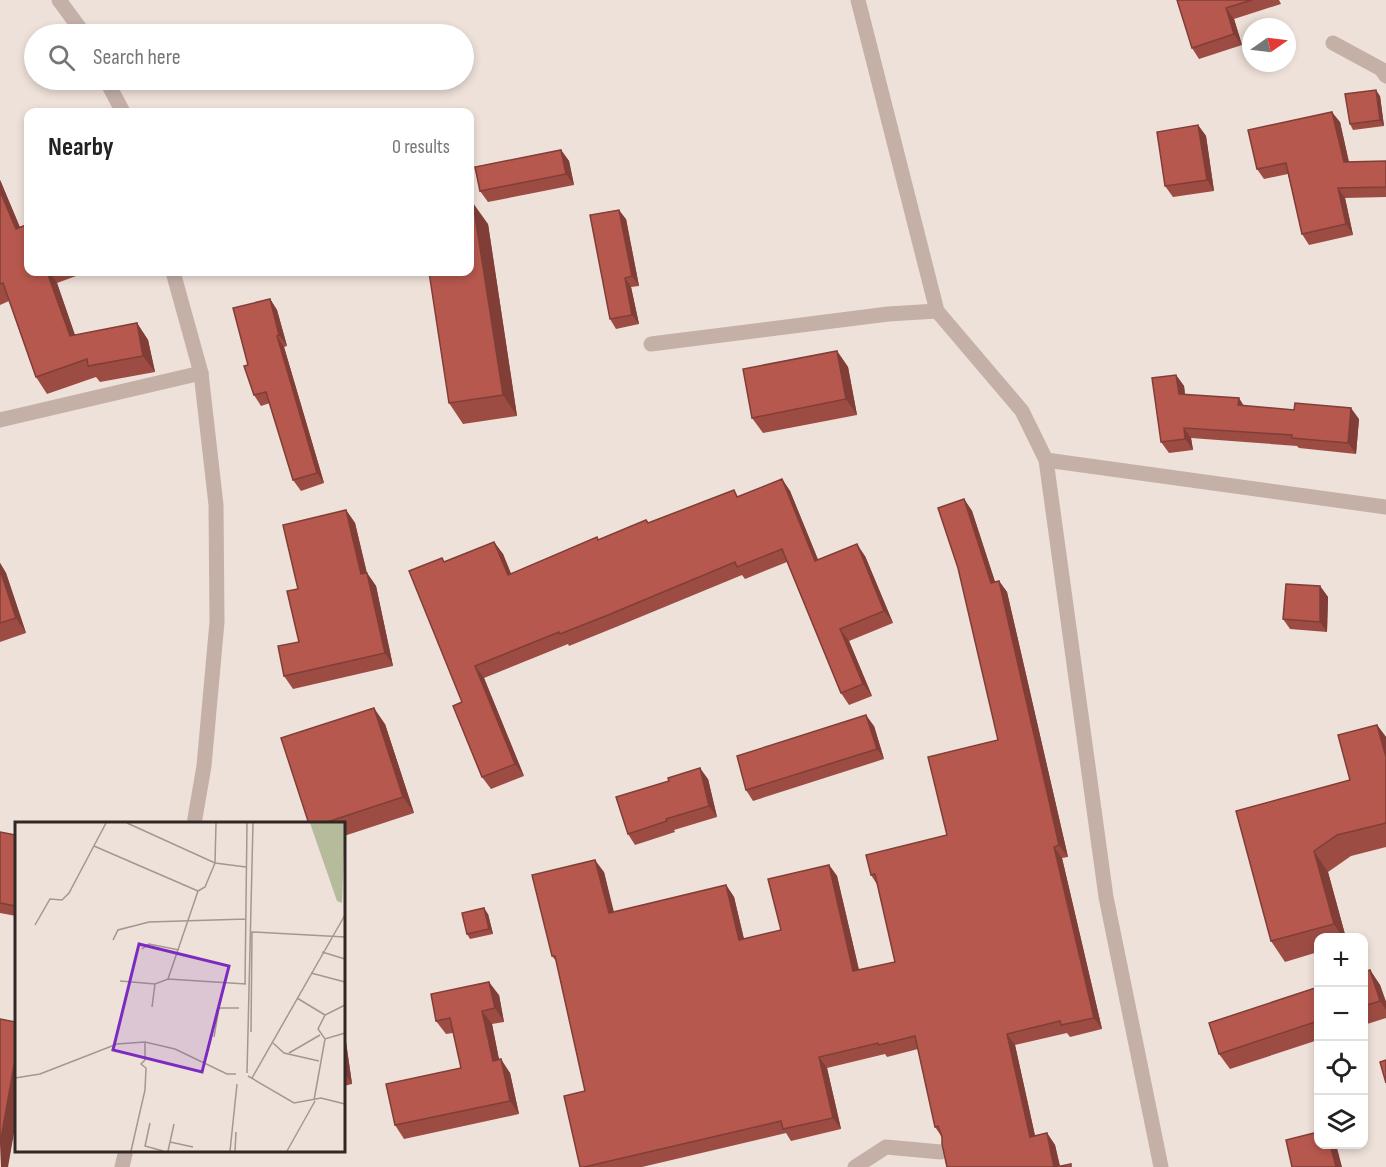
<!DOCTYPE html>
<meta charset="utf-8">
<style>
:root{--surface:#fff;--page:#f2f2f2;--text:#222;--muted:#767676;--line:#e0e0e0}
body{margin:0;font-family:"Sofia Sans Condensed",sans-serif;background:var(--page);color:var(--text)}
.controls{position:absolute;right:18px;bottom:18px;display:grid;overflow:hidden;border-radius:12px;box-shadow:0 3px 9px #0003}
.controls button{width:54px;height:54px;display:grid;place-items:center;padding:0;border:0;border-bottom:2px solid var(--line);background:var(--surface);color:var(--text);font:30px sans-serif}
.compass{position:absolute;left:1242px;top:18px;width:54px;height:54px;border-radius:50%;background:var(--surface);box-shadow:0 3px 9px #0003;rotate:76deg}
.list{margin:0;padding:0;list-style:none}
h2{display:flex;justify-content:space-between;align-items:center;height:78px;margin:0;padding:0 24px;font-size:26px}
h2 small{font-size:20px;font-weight:400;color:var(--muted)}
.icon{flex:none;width:33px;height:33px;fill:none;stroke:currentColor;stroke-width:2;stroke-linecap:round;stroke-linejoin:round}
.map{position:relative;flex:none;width:1386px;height:1167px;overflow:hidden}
.search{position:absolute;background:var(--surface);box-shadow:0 3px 9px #0003;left:24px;top:24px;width:450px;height:66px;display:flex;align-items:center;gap:15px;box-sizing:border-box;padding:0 21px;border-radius:33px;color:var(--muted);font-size:22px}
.panel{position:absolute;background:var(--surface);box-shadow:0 3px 9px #0003;left:24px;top:108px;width:450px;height:168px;border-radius:12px}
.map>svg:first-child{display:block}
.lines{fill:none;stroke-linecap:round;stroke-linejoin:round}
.minor{stroke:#c4b0a7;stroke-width:15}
.wall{fill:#9d4c43}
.shaded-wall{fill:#803e37}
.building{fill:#b7584e;stroke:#803e37;stroke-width:1.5}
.inset-road{fill:none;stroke:#a29791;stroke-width:1.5}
.view{fill:#7b2cbf;fill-opacity:0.15;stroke:#7b2cbf;stroke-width:3}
.inset-edge{fill:none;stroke:#312826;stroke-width:3}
</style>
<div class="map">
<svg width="1386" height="1167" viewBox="0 0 1386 1167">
<rect width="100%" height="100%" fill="#eee1d9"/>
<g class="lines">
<g class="minor">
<path d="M 59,0 L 84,34"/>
<path d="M 858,0 L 937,311 L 1022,411 L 1046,460 L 1106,897 L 1161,1167"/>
<path d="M 1333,43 L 1381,69 L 1386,76"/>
<path d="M 106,80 L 123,112"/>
<path d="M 173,272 L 201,373 L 216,505 L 217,622 L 204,766 L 194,824"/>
<path d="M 651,344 L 888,314 L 937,311"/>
<path d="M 0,420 L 201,373"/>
<path d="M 1046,460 L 1386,507"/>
<path d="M 122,1167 L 126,1150"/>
<path d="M 855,1167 L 886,1147 L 941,1152"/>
</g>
</g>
<g class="wall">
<path d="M 1177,0 L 1279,0 L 1281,4 L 1234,19 L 1242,45 L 1199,59 L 1192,48 Z"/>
<path d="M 1380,96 L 1384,126 L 1353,130 L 1350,124 Z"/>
<path d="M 1340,122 L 1349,162 L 1386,161 L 1386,197 L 1345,198 L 1353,235 L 1309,245 L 1302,234 L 1288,174 L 1264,179 L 1257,169 Z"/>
<path d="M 1198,125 L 1206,136 L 1214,191 L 1173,197 L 1165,186 Z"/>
<path d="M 561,150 L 569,161 L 574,185 L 488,202 L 480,191 Z"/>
<path d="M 0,180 L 20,227 L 28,272 L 87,272 L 57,283 L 75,335 L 137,323 L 148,340 L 155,372 L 100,382 L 96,377 L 47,394 L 36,377 L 9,301 L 0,305 Z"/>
<path d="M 626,219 L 639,286 L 631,287 L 639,324 L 616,329 L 610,319 Z"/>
<path d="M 488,224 L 517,416 L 463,424 L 449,403 Z"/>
<path d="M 270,299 L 277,310 L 287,346 L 284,347 L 324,483 L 301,491 L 293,480 L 270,403 L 261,406 L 254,395 L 248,365 Z"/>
<path d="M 837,351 L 848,367 L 857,415 L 763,433 L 752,418 Z"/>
<path d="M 1176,375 L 1184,386 L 1185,394 L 1244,406 L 1359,419 L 1356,454 L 1299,448 L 1297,446 L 1191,438 L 1193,450 L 1169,453 L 1161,442 Z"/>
<path d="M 782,479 L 790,491 L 818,560 L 865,556 L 893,623 L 849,641 L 872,696 L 849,705 L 841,693 L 787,562 L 745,579 L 742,575 L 616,627 L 569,646 L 568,644 L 484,678 L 524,776 L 491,789 L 482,777 L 462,702 L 445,561 L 494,542 L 503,554 L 511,574 L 599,540 L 646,520 L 649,523 L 734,490 L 738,497 Z"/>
<path d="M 964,499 L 972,511 L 995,582 L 999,581 L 1007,592 L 1068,857 L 1062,858 L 1102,1029 L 1070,1037 L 1067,1033 L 1015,1045 L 1035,1136 L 1047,1133 L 1055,1145 L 1060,1166 L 1073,1167 L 947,1167 L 942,1137 L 935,1127 L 918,1049 L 887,1057 L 885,1054 L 827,1068 L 841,1129 L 791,1141 L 786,1133 L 642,1167 L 580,1167 L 585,1091 L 556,961 L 552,956 L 604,872 L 613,912 L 726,885 L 734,897 L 744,939 L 781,930 L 829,865 L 837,876 L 859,970 L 895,962 L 878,886 L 871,875 L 947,835 L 998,740 Z"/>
<path d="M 346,510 L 355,523 L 367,573 L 376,586 L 393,666 L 293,689 L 284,676 L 299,642 L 298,589 Z"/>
<path d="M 0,563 L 6,573 L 26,633 L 0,642 Z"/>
<path d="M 1320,586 L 1328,597 L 1327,632 L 1290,629 L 1283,619 Z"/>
<path d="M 385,724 L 414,813 L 344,836 L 344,824 L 309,824 Z"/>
<path d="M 1377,725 L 1386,737 L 1386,847 L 1351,856 L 1328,872 L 1346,938 L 1318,938 L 1318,952 L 1285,962 L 1271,941 L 1236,811 L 1350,780 Z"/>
<path d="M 874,726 L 884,759 L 753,801 L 746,790 Z"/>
<path d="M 708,779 L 717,817 L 674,830 L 675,832 L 635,845 L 628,834 Z"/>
<path d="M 0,832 L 16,835 L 16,916 L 0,913 Z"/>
<path d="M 488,914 L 493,934 L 470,939 L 467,934 Z"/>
<path d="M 1370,970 L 1380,985 L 1386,1002 L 1386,1018 L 1364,1025 L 1364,972 Z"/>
<path d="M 1318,987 L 1318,1040 L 1230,1069 L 1219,1054 Z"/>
<path d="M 499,995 L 504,1022 L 492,1024 L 499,1060 L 510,1073 L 519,1114 L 404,1139 L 395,1125 L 461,1068 L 453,1033 L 446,1034 L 436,1021 Z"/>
<path d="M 344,1028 L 352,1084 L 344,1086 Z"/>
</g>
<g class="shaded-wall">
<path d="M 1226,8 L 1234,19 L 1242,45 L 1234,34 Z"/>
<path d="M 1376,90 L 1380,96 L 1384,126 L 1380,120 Z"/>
<path d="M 1332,112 L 1340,122 L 1351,172 L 1344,162 Z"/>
<path d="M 1198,125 L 1206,136 L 1214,191 L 1207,180 Z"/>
<path d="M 561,150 L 569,161 L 574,185 L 566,174 Z"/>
<path d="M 0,180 L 1,182 L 27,245 L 16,229 L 0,191 Z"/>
<path d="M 1338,188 L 1345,198 L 1353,235 L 1346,224 Z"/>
<path d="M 473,203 L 488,224 L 517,416 L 503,395 Z"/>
<path d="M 619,210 L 626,219 L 639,286 L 632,276 Z"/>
<path d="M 47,272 L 49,272 L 57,283 L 81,353 L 70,336 Z"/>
<path d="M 625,278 L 631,287 L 639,324 L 632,315 Z"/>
<path d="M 270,299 L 277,310 L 287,346 L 279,335 Z"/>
<path d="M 137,323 L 148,340 L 155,372 L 143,356 Z"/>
<path d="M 277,336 L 284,347 L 324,483 L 317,473 Z"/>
<path d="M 837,351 L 848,367 L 857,415 L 846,399 Z"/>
<path d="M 1176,375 L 1184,386 L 1186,404 L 1179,394 Z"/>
<path d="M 1239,398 L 1246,409 L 1238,405 Z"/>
<path d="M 1351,408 L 1359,419 L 1356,454 L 1348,443 Z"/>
<path d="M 1184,428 L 1191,438 L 1193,450 L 1185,439 Z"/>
<path d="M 782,479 L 790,491 L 824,574 L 815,561 Z"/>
<path d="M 964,499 L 972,511 L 999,594 L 991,583 Z"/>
<path d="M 346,510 L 355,523 L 370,587 L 361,574 Z"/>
<path d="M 494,542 L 503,554 L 517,588 L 508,575 Z"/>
<path d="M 857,544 L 865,556 L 893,623 L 884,611 Z"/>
<path d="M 0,563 L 6,573 L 26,633 L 16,618 L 0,570 Z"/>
<path d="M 367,573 L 376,586 L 393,666 L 385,653 Z"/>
<path d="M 999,581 L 1007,592 L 1068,857 L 1059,845 Z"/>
<path d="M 1320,586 L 1328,597 L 1327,632 L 1320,622 Z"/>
<path d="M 840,629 L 849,641 L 872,696 L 863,684 Z"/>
<path d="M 475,666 L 484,678 L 524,776 L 515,764 Z"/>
<path d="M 374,708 L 385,724 L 414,813 L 403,797 Z"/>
<path d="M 866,715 L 874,726 L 884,759 L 877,749 Z"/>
<path d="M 1377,725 L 1386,737 L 1386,757 Z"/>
<path d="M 700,768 L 708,779 L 717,817 L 709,806 Z"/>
<path d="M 1054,847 L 1062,858 L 1102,1029 L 1094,1018 Z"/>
<path d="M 1314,851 L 1328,872 L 1346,938 L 1343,938 L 1334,924 Z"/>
<path d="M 595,860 L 604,872 L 617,924 L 609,913 Z"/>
<path d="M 829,865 L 837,876 L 862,983 L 853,971 Z"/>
<path d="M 726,885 L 734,897 L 747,952 L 739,940 Z"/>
<path d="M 484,908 L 488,914 L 493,934 L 489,929 Z"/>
<path d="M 1370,970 L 1380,985 L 1386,1002 L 1386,1010 L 1380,1001 Z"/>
<path d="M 489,982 L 499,995 L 504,1022 L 495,1008 Z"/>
<path d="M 482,1011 L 492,1024 L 502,1074 L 493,1061 Z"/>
<path d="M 344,1028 L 352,1084 L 344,1072 Z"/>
<path d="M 1007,1034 L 1015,1045 L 1038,1149 L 1030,1137 Z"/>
<path d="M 16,1054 L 16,1122 L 8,1167 L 1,1167 L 0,1144 Z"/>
<path d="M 819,1057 L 827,1068 L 841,1129 L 833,1118 Z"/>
<path d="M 501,1059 L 510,1073 L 519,1114 L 510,1101 Z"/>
<path d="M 1047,1133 L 1055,1145 L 1060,1167 L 1054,1167 Z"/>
<path d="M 1330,1144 L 1336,1144 L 1342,1167 L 1336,1167 Z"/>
</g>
<g class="building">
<path d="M 1177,0 L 1252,0 L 1226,8 L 1234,34 L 1192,48 Z"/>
<path d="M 1376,90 L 1380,120 L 1350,124 L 1345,94 Z"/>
<path d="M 1332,112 L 1344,162 L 1386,161 L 1386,187 L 1338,188 L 1346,224 L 1302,234 L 1286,163 L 1257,169 L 1248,130 Z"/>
<path d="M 1198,125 L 1207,180 L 1165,186 L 1157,132 Z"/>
<path d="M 561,150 L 566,174 L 480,191 L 475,167 Z"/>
<path d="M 0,191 L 16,229 L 28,224 L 28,272 L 47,272 L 70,336 L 137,323 L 143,356 L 88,366 L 87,359 L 36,377 L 3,283 L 0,284 Z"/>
<path d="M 473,203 L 503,395 L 449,403 L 429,272 L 470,272 L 470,204 Z"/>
<path d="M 619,210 L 632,276 L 625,278 L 632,315 L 610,319 L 590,215 Z"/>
<path d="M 270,299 L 279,335 L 277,336 L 317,473 L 293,480 L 266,392 L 254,395 L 244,366 L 248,365 L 233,308 Z"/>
<path d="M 837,351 L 846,399 L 752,418 L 743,369 Z"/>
<path d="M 1176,375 L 1179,394 L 1239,398 L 1238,405 L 1294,410 L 1295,403 L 1351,408 L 1348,443 L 1292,438 L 1292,435 L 1184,428 L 1185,439 L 1161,442 L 1152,378 Z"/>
<path d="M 782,479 L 815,561 L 857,544 L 884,611 L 840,629 L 863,684 L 841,693 L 782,549 L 737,567 L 735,562 L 608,615 L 560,634 L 559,632 L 475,666 L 515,764 L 482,777 L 453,706 L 462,702 L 409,571 L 442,558 L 444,562 L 494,542 L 508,575 L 597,537 L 598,540 L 646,520 L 648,523 L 734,490 L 737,497 Z"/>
<path d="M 964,499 L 991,583 L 999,581 L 1059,845 L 1054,847 L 1094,1018 L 1061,1025 L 1060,1021 L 1007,1034 L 1030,1137 L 1047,1133 L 1054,1167 L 947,1167 L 942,1144 L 942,1137 L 938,1126 L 935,1127 L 915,1036 L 879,1045 L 878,1043 L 819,1057 L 833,1118 L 783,1129 L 781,1121 L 584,1167 L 580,1167 L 564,1096 L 585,1091 L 555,956 L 552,956 L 532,875 L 595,860 L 609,913 L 726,885 L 739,940 L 781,930 L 768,879 L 829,865 L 853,971 L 895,962 L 875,874 L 871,875 L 866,855 L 947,835 L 928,757 L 998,740 L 958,568 L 938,508 Z"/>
<path d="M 346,510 L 361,574 L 367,573 L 385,653 L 284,676 L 278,646 L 299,642 L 287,591 L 298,589 L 283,525 Z"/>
<path d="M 0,570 L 16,618 L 0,623 Z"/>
<path d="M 1286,584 L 1320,586 L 1320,622 L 1283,619 Z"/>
<path d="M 374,708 L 403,797 L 321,824 L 309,824 L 281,738 Z"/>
<path d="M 866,715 L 877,749 L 746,790 L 737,756 Z"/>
<path d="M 1377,725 L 1386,757 L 1386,823 L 1337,835 L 1314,851 L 1334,924 L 1271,941 L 1236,811 L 1350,780 L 1338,735 Z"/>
<path d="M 700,768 L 709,806 L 666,819 L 667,821 L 628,834 L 616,797 L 669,781 L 668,778 Z"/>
<path d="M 0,832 L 16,835 L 16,906 L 0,903 Z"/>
<path d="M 484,908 L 489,929 L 467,934 L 462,913 Z"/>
<path d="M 1370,970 L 1380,1001 L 1364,1006 L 1364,972 Z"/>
<path d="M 489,982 L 495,1008 L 482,1011 L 493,1061 L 501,1059 L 510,1101 L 395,1125 L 386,1084 L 461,1068 L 450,1018 L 436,1021 L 431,994 Z"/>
<path d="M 1318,987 L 1318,1021 L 1219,1054 L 1209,1023 Z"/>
<path d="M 0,1019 L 16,1022 L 16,1054 L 0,1144 Z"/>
<path d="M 1386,1060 L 1386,1083 L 1380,1062 Z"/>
<path d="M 1318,1132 L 1318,1144 L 1330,1144 L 1336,1167 L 1292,1167 L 1286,1140 Z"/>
<path d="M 1071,1164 L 1071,1167 L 1056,1167 Z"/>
</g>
<g transform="translate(15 822)">
<rect width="330" height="330" fill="#eee1d9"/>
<path d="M 295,1 L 330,1 L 327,81 L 322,79 Z" fill="#b5bb9b"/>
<path class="inset-road" d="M 112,1 L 200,41 L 231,45M 79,24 L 183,69M 20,103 L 35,77 L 47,78 L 54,71 L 91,1M 98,118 L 103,108 L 134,100 L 231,97M 127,127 L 134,122 L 164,128M 307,130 L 330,137M 296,151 L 330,160M 153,157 L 183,69 L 190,65 L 200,41 L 201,1M 105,159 L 140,162 L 153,157 L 231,162M 230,162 L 232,1M 282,176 L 310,193M 330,183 L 310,193 L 303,207 L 310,217 L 330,211M 137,185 L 140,162M 236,210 L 237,110 L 330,115M 199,215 L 204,186 L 224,186M 258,221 L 269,231 L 304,239M 274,231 L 305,213M 232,251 L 238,1M 233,254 L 279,281 L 306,276 L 330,282M 0,256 L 25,252 L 102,222 L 130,220 L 160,227 L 212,252 L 221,252M 237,256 L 330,93M 299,278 L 310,217M 135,301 L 130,324 L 148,329M 155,320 L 178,325M 116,329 L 130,268 L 131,246 L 126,242 L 130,238 L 130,220M 153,329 L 159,302M 215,329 L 222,262M 220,329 L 221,310M 272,329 L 300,279"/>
<path class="view" d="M 124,122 L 214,144 L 187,250 L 98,228 Z"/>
<rect width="330" height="330" class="inset-edge"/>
</g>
</svg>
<div class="controls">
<button>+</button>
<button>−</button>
<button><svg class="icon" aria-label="locate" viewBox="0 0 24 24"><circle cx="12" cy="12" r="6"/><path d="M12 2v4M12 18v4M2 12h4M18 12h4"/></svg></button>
<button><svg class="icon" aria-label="layers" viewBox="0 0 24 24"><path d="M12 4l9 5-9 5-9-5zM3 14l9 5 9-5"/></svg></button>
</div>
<svg class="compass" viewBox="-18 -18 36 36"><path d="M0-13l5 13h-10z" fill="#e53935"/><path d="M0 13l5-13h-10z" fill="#767676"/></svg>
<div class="search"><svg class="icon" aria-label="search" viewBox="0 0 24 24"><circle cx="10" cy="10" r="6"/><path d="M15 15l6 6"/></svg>Search here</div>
<section class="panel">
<h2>Nearby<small>0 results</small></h2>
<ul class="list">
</ul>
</section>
</div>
